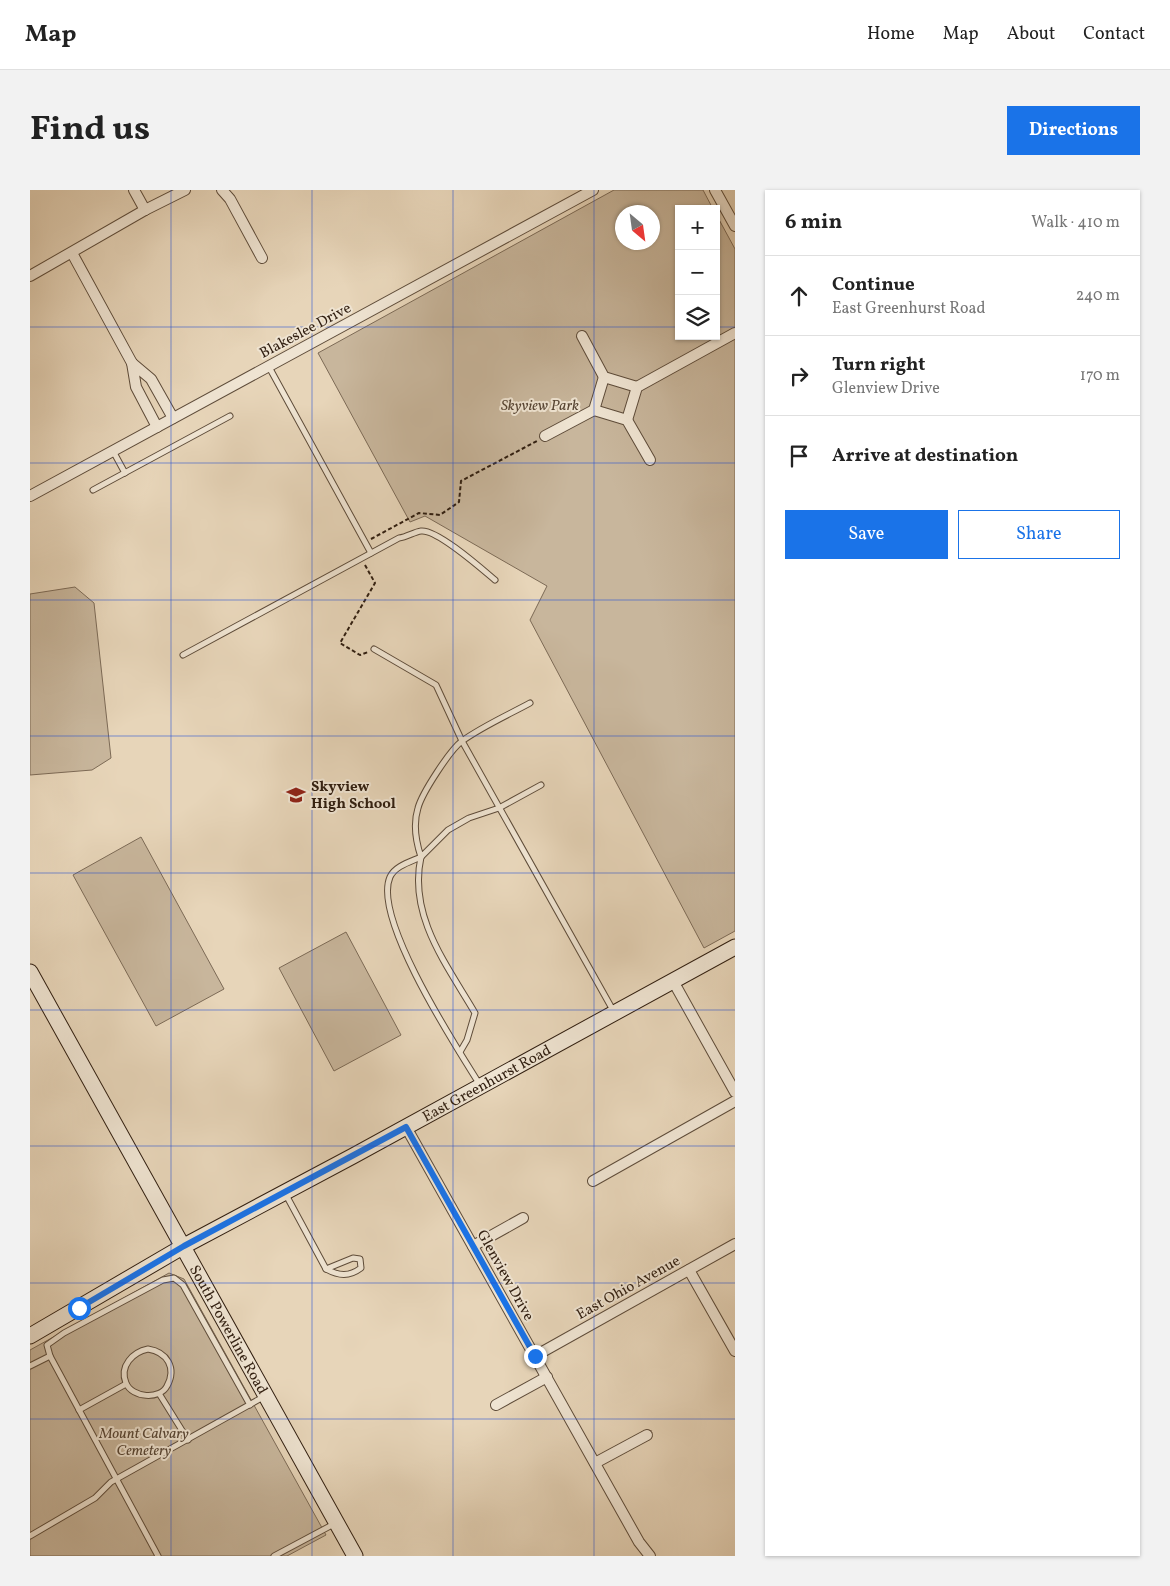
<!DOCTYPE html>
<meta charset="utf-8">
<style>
:root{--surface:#fff;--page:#f2f2f2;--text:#222;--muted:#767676;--line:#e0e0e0;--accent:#1a73e8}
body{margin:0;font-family:Vollkorn,serif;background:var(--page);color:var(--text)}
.controls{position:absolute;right:15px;top:15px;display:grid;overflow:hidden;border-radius:0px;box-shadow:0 1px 4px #0004}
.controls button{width:45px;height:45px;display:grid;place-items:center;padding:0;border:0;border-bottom:1px solid var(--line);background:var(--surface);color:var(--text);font:25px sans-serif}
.compass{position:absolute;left:585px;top:15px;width:45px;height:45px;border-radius:50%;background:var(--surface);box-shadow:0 1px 4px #0004;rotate:151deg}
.stop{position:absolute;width:15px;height:15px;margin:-11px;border:4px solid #1a73e8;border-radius:50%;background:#fff}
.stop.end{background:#1a73e8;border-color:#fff;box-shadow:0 1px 5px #0008}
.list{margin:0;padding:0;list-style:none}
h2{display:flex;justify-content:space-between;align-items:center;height:65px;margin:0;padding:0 20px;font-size:21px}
h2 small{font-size:16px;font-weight:400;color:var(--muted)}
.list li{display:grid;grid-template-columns:32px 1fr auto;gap:15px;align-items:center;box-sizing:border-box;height:80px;padding:0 20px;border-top:1px solid var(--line)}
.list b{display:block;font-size:19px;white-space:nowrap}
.list p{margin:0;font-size:16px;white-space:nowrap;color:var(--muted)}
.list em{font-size:16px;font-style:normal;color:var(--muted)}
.actions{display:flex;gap:10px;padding:15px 20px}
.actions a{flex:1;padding:11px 0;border:1px solid var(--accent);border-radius:0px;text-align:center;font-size:18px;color:var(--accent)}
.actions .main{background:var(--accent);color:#fff}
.icon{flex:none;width:28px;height:28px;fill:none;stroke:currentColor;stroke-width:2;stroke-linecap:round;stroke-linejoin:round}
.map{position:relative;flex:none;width:705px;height:1366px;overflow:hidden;border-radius:0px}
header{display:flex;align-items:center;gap:30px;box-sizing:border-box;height:70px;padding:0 25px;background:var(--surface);border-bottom:1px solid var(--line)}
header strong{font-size:24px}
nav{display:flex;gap:28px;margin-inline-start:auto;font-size:18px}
.intro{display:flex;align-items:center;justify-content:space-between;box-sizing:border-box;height:120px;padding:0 30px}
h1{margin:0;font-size:35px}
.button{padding:12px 22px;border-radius:0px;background:var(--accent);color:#fff;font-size:18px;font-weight:700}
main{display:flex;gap:30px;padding:0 30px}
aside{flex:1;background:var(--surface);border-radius:0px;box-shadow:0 1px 4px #0004}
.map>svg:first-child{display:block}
.green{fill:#c8b69c;stroke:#7c6a56;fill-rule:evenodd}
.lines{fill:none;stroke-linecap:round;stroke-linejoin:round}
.lane-casing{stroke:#5e4c3a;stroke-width:7}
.street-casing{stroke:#5e4c3a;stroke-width:12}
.secondary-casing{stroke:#301e10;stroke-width:17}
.path{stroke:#301e10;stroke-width:2;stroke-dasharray:4 2.5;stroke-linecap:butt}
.lane{stroke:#efe4d2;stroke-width:5}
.street{stroke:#efe4d2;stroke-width:10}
.secondary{stroke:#efe4d2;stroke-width:15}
.route{stroke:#1a73e8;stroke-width:6}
.grid{fill:none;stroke:#1d4ed8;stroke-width:1;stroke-opacity:0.55}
.labels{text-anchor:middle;stroke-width:4;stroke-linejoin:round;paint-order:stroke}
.street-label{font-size:15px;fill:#301e10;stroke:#efe4d2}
.park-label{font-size:15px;font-style:italic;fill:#564433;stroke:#efe4d2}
.poi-label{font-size:15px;font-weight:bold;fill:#301e10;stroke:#efe4d2;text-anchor:start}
</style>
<header>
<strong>Map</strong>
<nav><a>Home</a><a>Map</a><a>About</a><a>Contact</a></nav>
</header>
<div class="intro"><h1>Find us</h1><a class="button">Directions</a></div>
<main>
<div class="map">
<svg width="705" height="1366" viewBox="0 0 705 1366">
<rect width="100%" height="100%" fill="#e7d5b9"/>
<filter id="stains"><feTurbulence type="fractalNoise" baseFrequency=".004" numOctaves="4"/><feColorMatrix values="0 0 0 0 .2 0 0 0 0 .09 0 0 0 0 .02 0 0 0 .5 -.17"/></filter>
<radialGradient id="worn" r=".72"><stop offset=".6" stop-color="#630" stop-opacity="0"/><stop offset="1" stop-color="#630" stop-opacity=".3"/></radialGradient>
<g class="green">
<path d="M 584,0 L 673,0 L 683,19 L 649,19 L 649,146 L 686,146 L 686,24 L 705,59 L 705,741 L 674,758 L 500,430 L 517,396 L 395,326 L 380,332 L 288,163 ZM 592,22 L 622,22 L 622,52 L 592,52 Z"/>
<path d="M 45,397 L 64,413 L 81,568 L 62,580 L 0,585 L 0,404 Z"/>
<path d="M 111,647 L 194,799 L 126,836 L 43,685 Z"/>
<path d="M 316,742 L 371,845 L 304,881 L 249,778 Z"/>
<path d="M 139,1083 L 154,1089 L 296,1345 L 257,1366 L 0,1366 L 0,1160 Z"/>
</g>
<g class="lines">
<g class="lane-casing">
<g id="lane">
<path d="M 239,177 L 341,363"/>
<path d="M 83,261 L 95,283"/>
<path d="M 63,300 L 200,226"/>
<path d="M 344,459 L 406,495 L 432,551 L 584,822"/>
<path d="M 153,465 L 369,348 C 377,347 384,342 391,341 C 407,339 452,379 465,390"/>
<path d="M 500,513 C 478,525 453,536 432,551 C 420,560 392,603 388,618 C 383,634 386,652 391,667 L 418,640 L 439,628 L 469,618 L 511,595"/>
<path d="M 391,667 C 380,672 365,676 360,687 C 342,728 427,858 450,895"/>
<path d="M 391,667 C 378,726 417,775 445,823 L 437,850 L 430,862"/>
<path d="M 255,1003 L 296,1079"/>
<path d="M 323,1068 L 330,1069 L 331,1078 C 319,1087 309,1086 296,1079 Z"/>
<path d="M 118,1159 C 137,1162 147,1178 137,1196 C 130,1210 102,1208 96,1193 C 89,1176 103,1162 118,1159 Z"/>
<path d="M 20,1166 L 128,1366"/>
<path d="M 0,1176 L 20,1166 L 17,1155 L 34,1143 L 133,1090 L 144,1088 L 153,1095 L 220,1215"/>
<path d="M 130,1205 L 158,1250"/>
<path d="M 49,1220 L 96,1194"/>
<path d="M 0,1346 L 65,1308 L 81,1292 L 235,1206"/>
<path d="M 244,1366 L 304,1334"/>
</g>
</g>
<g class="street-casing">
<g id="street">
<path d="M 104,0 L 115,20"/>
<path d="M 192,0 L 200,9 L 232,68"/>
<path d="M 685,0 L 705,36"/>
<path d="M 42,63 L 102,173"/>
<path d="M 0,86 L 115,20 L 155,0"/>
<path d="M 552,146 L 574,187 L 607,197"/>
<path d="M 564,220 L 597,230 L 620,270"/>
<path d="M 597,230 L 607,197 L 705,143"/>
<path d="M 127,237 L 106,197 L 102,173 L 121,189 L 143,228"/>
<path d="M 515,246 L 564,220 L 574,187"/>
<path d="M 0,306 L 563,0"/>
<path d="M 643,791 L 705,902"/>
<path d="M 376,937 L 609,1352 L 620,1366"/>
<path d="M 563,991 L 705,911"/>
<path d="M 443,1056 L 493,1028"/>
<path d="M 659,1080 L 705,1161"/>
<path d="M 505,1166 L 705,1054"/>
<path d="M 466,1215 L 517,1187"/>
<path d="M 565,1273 L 617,1245"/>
</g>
</g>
<g class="secondary-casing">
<g id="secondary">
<path id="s1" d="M 0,782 L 325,1366"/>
<path id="s2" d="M 0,1146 L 154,1056 L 323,966 L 705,757"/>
</g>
</g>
<g class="path">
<path d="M 341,349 L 389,323 L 410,325 L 429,312 L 431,291 L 507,251"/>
<path d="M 335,375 L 345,393 L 310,453 L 330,465 L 338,462"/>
</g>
<use href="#lane" class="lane"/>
<use href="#street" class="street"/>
<use href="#secondary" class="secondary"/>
</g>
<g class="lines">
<path class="route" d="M 49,1118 L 154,1056 L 376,937 L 505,1166"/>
</g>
<path class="grid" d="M 141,0 L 141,1366M 282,0 L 282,1366M 423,0 L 423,1366M 564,0 L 564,1366M 0,137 L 649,137M 686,137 L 705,137M 0,273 L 705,273M 0,410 L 705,410M 0,546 L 705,546M 0,683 L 705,683M 0,820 L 705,820M 0,956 L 705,956M 0,1093 L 705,1093M 0,1229 L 705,1229"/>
<defs>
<g id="school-bare" transform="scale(1.5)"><path d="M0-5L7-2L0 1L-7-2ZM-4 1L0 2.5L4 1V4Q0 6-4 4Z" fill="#8f2418" stroke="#efe4d2" stroke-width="2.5" paint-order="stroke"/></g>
</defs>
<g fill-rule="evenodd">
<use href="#school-bare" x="266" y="605"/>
</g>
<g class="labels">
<g class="street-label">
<text transform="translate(275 140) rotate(-28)" y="5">Blakeslee Drive</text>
<text dy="5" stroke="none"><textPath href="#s2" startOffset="522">East Greenhurst Road</textPath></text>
<text transform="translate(476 1085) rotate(61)" y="5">Glenview Drive</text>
<text transform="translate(598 1097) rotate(-29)" y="5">East Ohio Avenue</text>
<text dy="5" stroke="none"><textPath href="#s1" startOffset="409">South Powerline Road</textPath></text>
</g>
<g class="park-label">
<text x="510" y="220">Skyview Park</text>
<text x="114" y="1248">Mount Calvary<tspan x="114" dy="17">Cemetery</tspan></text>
</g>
<g class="poi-label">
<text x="281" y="601">Skyview<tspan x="281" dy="17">High School</tspan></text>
</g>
</g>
<rect width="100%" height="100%" filter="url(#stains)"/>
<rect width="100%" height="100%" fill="url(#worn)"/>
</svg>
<div class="controls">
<button>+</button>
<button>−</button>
<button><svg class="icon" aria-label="layers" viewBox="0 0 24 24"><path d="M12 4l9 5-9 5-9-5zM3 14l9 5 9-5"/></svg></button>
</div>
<svg class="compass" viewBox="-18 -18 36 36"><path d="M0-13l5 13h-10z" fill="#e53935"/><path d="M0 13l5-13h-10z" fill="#767676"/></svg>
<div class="stop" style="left:49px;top:1118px"></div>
<div class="stop end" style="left:505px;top:1166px"></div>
</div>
<aside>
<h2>6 min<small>Walk · 410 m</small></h2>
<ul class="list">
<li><svg class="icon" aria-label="ahead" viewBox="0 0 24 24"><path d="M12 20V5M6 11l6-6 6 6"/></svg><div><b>Continue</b><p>East Greenhurst Road</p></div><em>240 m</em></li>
<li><svg class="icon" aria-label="right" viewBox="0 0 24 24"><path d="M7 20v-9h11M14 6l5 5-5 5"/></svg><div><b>Turn right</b><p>Glenview Drive</p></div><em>170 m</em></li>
<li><svg class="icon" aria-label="arrive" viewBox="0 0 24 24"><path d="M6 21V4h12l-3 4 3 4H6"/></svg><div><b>Arrive at destination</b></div></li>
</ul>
<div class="actions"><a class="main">Save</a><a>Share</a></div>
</aside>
</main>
